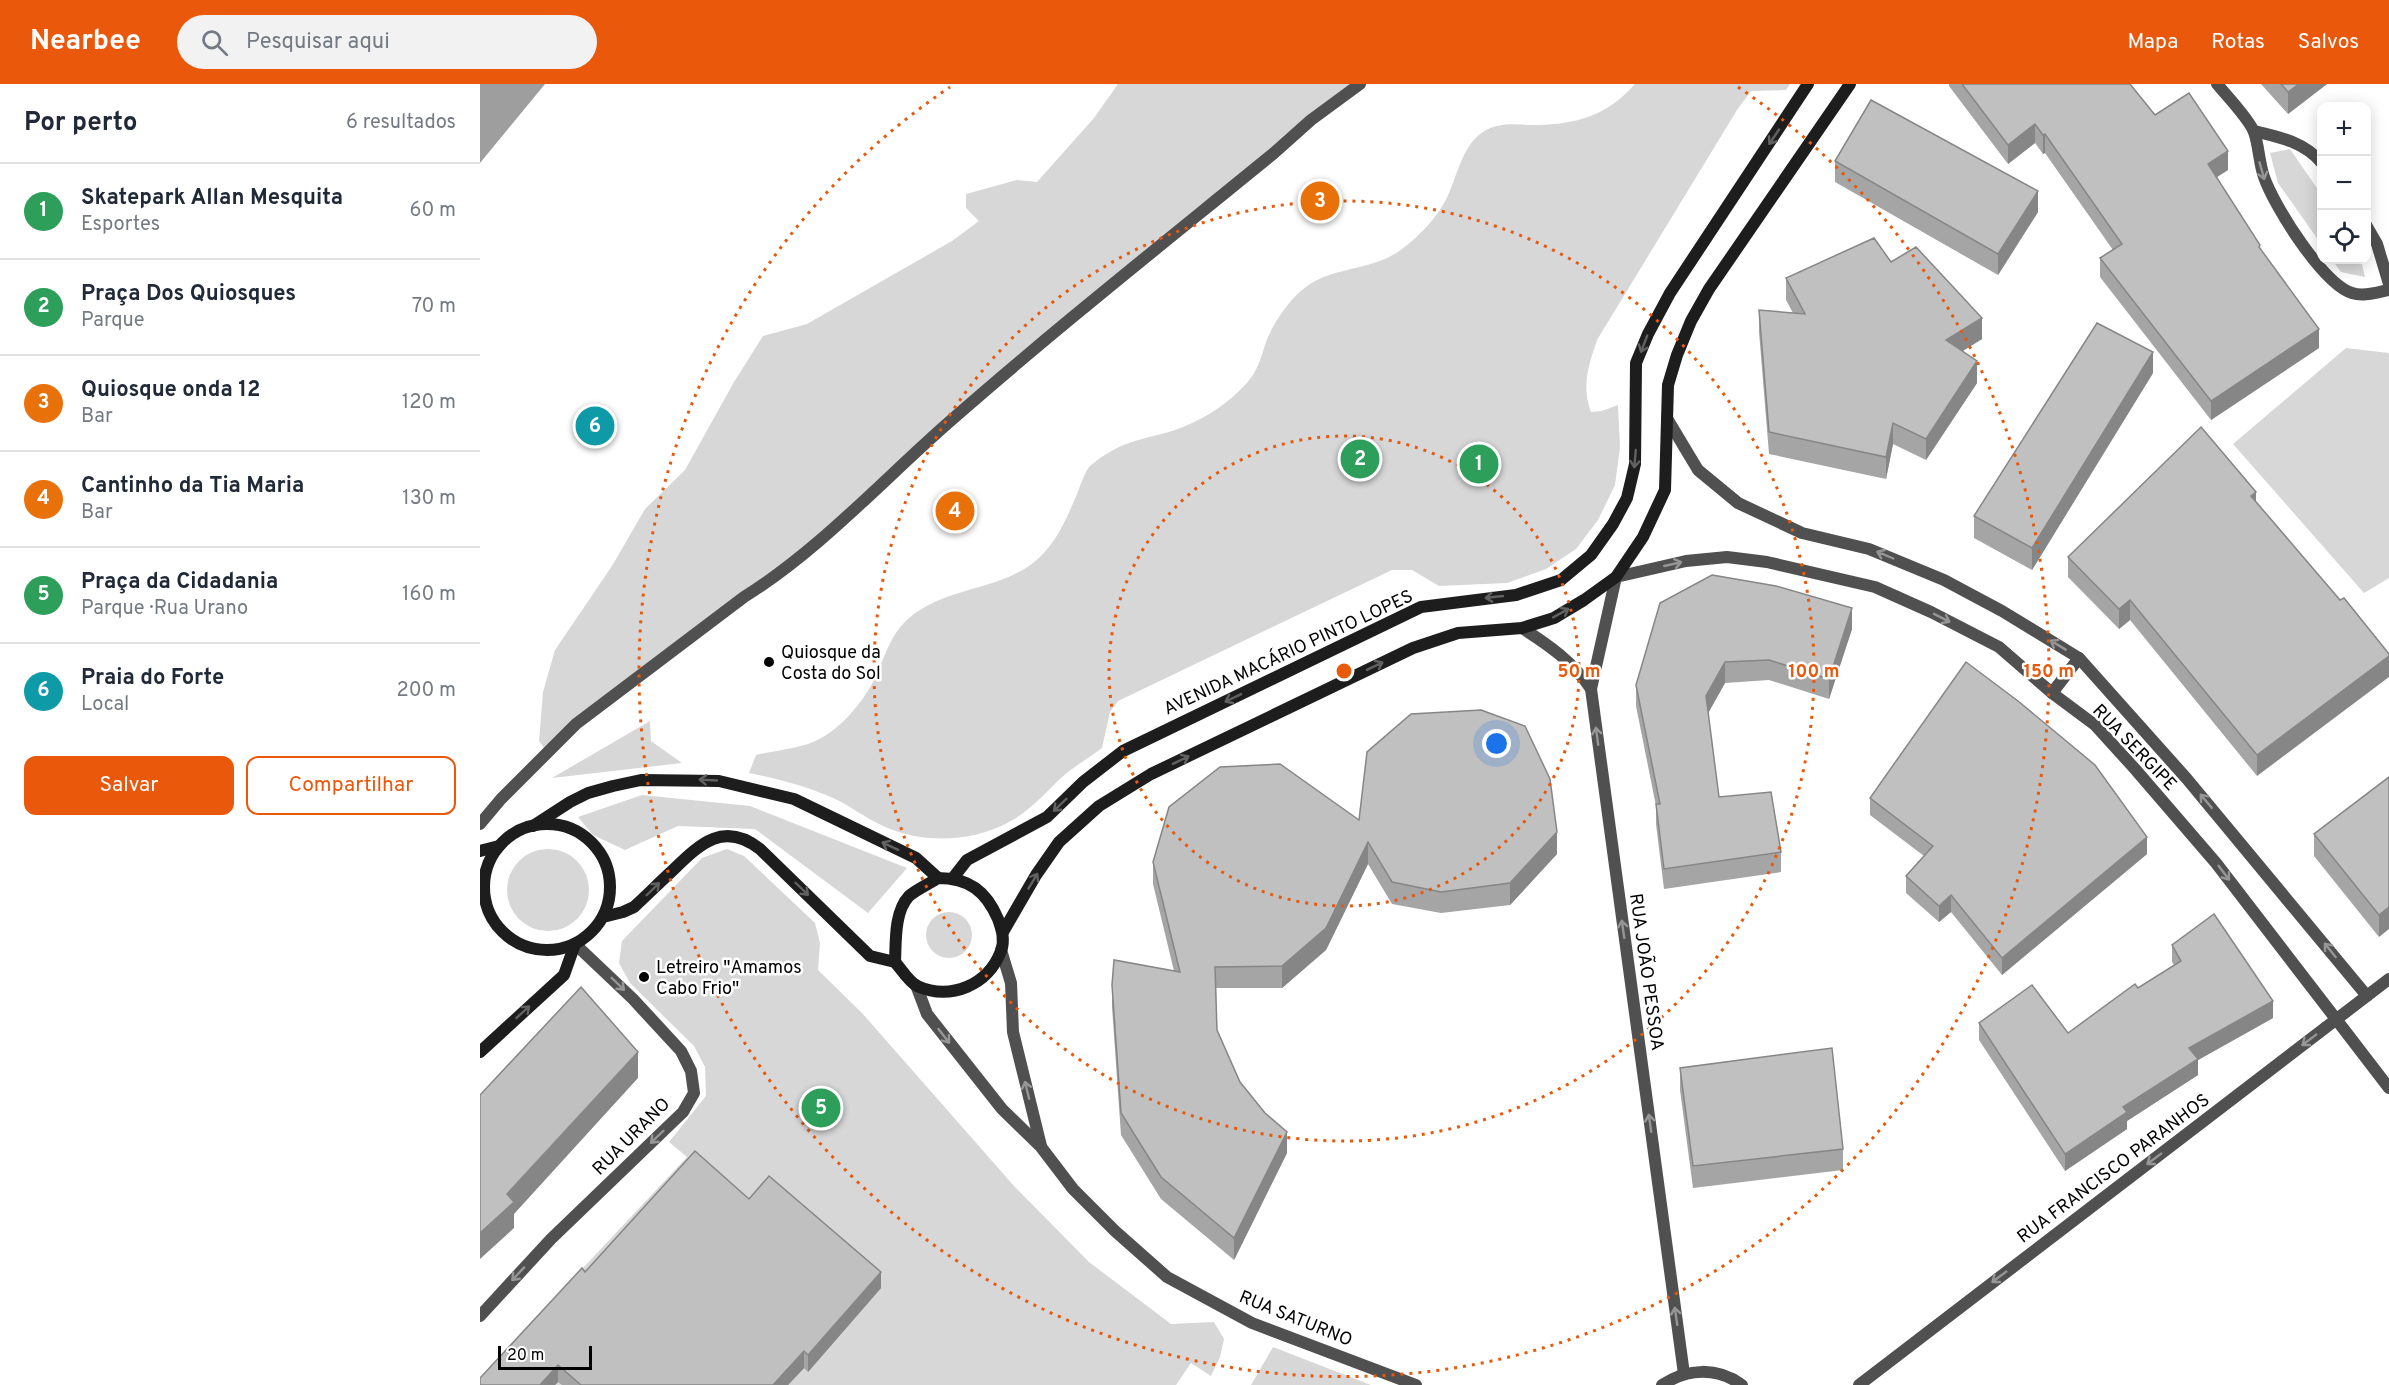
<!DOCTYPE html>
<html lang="pt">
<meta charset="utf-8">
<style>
:root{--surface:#fff;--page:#f2f2f3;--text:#1f2937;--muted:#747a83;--line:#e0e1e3;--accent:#ea580c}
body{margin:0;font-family:Overpass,sans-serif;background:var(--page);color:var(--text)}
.controls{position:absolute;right:18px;top:18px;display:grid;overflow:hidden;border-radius:12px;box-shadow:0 3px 15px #0003}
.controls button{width:54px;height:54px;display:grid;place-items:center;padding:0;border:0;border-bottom:2px solid var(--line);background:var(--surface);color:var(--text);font:30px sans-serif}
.scale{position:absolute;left:18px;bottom:15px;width:94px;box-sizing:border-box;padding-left:6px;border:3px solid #000;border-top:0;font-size:16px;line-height:21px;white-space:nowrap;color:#000;-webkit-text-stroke:4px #fff;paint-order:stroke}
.you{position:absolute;left:1017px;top:660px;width:21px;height:21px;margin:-15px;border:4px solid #fff;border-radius:50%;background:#1a73e8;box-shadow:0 0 0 9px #1a73e833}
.badge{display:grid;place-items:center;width:39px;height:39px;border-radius:50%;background:var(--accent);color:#fff;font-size:20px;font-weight:700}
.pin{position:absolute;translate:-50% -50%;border:3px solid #fff;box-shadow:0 2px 6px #0006}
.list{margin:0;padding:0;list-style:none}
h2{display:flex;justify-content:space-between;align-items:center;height:78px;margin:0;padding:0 24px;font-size:26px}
h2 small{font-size:20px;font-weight:400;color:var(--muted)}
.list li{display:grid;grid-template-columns:39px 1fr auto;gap:18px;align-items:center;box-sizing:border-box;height:96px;padding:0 24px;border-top:2px solid var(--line)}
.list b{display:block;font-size:22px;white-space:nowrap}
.list p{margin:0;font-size:20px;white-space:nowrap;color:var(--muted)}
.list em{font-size:20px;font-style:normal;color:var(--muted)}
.actions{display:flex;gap:12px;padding:18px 24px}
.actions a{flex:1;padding:14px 0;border:2px solid var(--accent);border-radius:12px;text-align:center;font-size:21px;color:var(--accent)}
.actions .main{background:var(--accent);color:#fff}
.icon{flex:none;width:33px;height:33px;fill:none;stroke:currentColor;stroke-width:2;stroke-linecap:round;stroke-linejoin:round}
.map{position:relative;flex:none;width:1909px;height:1301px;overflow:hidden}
header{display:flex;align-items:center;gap:36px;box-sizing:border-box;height:84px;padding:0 30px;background:var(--accent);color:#fff}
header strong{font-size:28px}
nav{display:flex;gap:33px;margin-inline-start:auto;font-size:21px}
.search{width:420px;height:54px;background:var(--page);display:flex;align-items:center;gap:15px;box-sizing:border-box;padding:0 21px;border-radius:33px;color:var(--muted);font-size:22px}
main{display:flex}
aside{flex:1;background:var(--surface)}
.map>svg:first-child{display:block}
.green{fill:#d7d7d7}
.water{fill:#9e9e9e}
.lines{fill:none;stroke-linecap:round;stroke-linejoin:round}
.pedestrian{stroke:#505050;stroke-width:12}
.minor{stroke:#505050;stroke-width:12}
.tertiary{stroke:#505050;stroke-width:12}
.secondary{stroke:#1d1d1d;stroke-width:12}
.wall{fill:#a5a5a5}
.shaded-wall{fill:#868686}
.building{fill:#c0c0c0;stroke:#868686;stroke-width:1.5}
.oneway{stroke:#616161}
.oneway2{stroke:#969696}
.ring{fill:none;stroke:#e8590c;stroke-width:3;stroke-dasharray:3 6}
.poi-dot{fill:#000;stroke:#fff;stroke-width:2}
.labels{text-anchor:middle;stroke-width:5;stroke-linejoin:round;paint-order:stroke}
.poi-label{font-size:18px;fill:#000;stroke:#fff;text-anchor:start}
.street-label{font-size:18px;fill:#000;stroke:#fff}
.centre{fill:#e8590c;stroke:#fff;stroke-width:3}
.ring-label{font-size:18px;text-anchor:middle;font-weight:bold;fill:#e8590c;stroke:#fff;stroke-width:5;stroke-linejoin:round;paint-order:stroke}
</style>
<header>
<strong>Nearbee</strong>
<div class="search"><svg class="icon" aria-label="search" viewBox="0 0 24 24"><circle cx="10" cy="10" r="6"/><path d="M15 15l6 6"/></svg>Pesquisar aqui</div>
<nav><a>Mapa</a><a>Rotas</a><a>Salvos</a></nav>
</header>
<main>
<aside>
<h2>Por perto<small>6 resultados</small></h2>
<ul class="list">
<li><span class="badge" style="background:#2e9e5b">1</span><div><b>Skatepark Allan Mesquita</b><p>Esportes</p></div><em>60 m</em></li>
<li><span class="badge" style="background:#2e9e5b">2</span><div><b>Praça Dos Quiosques</b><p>Parque</p></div><em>70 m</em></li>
<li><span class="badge" style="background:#e8710a">3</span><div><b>Quiosque onda 12</b><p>Bar</p></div><em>120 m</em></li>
<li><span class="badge" style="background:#e8710a">4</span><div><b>Cantinho da Tia Maria</b><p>Bar</p></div><em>130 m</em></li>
<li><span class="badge" style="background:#2e9e5b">5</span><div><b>Praça da Cidadania</b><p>Parque · Rua Urano</p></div><em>160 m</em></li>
<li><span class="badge" style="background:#0f9aa8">6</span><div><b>Praia do Forte</b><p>Local</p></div><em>200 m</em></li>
</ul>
<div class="actions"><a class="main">Salvar</a><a>Compartilhar</a></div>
</aside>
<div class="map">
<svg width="1909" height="1301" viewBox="0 0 1909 1301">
<rect width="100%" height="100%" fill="#fff"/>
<g class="green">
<path d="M 638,0 L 880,0 L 643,193 L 292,495 L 67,668 L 59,657 L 63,608 L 75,566 L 132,482 L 165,425 L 205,386 L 254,298 L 283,252 L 327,240 L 472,157 L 499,137 L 486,124 L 486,110 L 537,96 L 557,98 L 614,34 Z"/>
<path d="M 1155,0 L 1310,0 L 1306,6 L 1271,7 L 1257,26 L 1117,256 C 1109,280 1101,303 1111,328 L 1122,327 L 1138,321 L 1140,363 L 1135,401 L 1118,436 L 1096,465 L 1066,485 L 1027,499 L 959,502 L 932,486 L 912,486 L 638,617 L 630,628 L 622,664 C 609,674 593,683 581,694 C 564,710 550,727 529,738 C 490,759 441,760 401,741 C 384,733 369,721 353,714 C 326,702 297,695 269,689 L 276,671 C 293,667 312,665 328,660 C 358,650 384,618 397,590 C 406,569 411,550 429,534 C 465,503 516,507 553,479 C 575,462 586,436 597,410 C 600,402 604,390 609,383 C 615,377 626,370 633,366 C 653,355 674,353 695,346 C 720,337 742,324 760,306 C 776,291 779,280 785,261 C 791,242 810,214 826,203 C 849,185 883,186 909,173 C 924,166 939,151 950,139 C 957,131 965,119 969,109 C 978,89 983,61 1003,48 C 1017,39 1033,40 1049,41 C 1093,41 1125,34 1155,0 Z"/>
<path d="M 1810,65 L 1841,110 L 1841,160 L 1798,99 L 1790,69 Z"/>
<path d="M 1852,176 L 1881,176 L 1885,193 L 1861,188 Z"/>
<path d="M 1866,264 L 1909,269 L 1909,494 L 1884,509 L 1753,360 Z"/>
<path d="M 170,637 L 171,657 L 202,679 L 72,694 Z"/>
<path d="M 162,711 L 270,722 L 427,784 L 388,829 L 275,745 L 198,742 L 145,766 L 113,751 L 98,733 Z"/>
<circle cx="68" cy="806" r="41"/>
<path d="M 247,765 L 264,772 L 335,839 L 340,859 L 338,886 L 382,929 L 534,1102 L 609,1178 L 691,1240 L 734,1238 L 744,1255 L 740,1273 L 731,1292 L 711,1279 L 696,1301 L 0,1301 L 0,1294 L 207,1073 L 189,1058 L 226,1012 L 225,983 L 214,962 L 150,899 L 139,879 L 142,857 L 222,774 Z"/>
<circle cx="469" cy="851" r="23"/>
<path d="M 793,1263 L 891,1301 L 771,1301 Z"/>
</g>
<path class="water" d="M 0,0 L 65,0 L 0,79 Z"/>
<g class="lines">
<path class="pedestrian" d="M 0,740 L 21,715 L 96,640 L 264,513 C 338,467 402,397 468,339 C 574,246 685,158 794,69 L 831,36 L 880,0"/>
<g class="minor">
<path d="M 1737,0 C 1747,12 1769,35 1774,48 C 1779,62 1779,79 1784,93 C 1794,122 1843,200 1872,209 C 1884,213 1897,208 1909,206"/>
<path d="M 1774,47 C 1800,53 1824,58 1842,79"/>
<path d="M 1886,141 L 1897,160 L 1909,200"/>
<path d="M 1188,336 L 1218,386 L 1258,419 L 1322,449 L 1389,465 L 1464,496 L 1522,527 L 1599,574 L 1707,695 L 1887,912"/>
<path d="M 1042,544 C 1069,561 1093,578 1111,605"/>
<path d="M 1572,609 L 1599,574"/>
<path d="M 0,1232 L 71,1155 L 203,1028 L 214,1009 L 211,987 L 201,967 L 153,915 L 95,860"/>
<path d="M 1204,1290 L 1111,605 L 1136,493 L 1206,477 L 1247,473 L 1287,478 L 1395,503 L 1451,528 L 1519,563 L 1572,609 L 1615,641 L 1655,685 L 1736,779 L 1909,1004"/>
<path d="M 1379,1301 L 1909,895"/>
</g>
<g class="tertiary">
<path d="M 521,866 L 531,899 L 533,948 L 561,1062"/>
<path d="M 436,901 L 447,930 L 522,1025 L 561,1063 L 593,1105 L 635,1147 L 687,1193 L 772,1239 L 936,1301"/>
<path d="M 1182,1301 C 1208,1284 1237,1283 1262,1301"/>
</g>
<g class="secondary">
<circle cx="67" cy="803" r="63"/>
<path d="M 53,742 L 90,718 L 108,709 L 133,702 L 161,696 L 239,697 L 314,715 L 436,774 L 458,794"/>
<path d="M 0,767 L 19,762"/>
<path d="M 458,794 C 489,794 506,807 518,835 C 522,846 525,856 521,867 C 508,901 471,917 437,902 C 429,898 421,885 415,878 C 416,858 414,828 429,812 C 437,805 449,800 458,794 Z"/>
<path d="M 473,794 L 487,776 L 567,733 L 603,698 L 643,667 L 941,523 L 1036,511 L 1081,496 L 1111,471 L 1133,440 L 1147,414 L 1155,380 L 1156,279 L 1168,250 L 1190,209 L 1328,0"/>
<path d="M 123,833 L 143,828 L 154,823 C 167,811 179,799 192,787 C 219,761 243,736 280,765 L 390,872 L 415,878"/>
<path d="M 523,848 L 556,791 L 579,758 L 619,722 L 671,690 L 933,564 L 978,549 L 1042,544 L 1074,534 L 1104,516 L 1136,493 L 1163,453 L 1185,406 L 1188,301 L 1197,271 L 1211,237 L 1229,205 L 1370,0"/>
<path d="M 0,968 L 84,891 L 95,860"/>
</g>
</g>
<g class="wall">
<path d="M 1469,0 L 1650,0 L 1675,31 L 1748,86 L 1736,93 L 1780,165 L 1839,264 L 1731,336 L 1620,193 L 1620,174 L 1633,166 L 1565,69 L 1563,70 L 1555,59 L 1528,80 L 1469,2 Z"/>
<path d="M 1781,0 L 1847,0 L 1808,30 Z"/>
<path d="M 1355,77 L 1558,128 L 1518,191 L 1355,98 Z"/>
<path d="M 1411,178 L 1502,255 L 1483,267 L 1497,299 L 1446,376 L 1413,360 L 1406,395 L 1289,370 L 1279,248 L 1279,226 L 1313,229 L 1306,216 L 1306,194 Z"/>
<path d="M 1673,289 L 1552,486 L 1494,454 L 1494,432 Z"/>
<path d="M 1776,418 L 1860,516 L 1777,692 L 1650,536 L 1639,545 L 1588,493 L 1588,473 Z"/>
<path d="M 1372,545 L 1349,615 L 1289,596 L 1245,599 L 1228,629 L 1239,713 L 1301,768 L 1301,788 L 1184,805 L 1176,740 L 1176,722 L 1156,622 L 1156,601 Z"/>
<path d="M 1909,693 L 1899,853 L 1834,772 L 1834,750 Z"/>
<path d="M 1390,714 L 1667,770 L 1522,891 L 1471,828 L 1459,838 L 1426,809 L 1426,792 L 1444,772 L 1390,731 Z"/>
<path d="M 879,736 L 1077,770 L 1030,821 L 961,829 L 912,820 L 888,780 L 846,866 L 802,904 L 736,904 L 737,946 L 760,998 L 807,1069 L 754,1176 L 681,1115 L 641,1051 L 632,923 L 632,901 L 694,887 L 673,800 L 673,778 Z"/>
<path d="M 1692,861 L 1793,934 L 1718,976 L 1718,991 L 1647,1037 L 1647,1045 L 1585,1087 L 1499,956 L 1499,939 L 1588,949 L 1694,881 L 1692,878 Z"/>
<path d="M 1200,984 L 1363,1065 L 1363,1086 L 1213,1104 L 1200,1006 Z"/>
<path d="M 105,1188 L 401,1204 L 328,1288 L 324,1284 L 308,1301 L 82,1301 L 78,1298 L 75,1301 L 0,1301 Z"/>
</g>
<g class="shaded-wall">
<path d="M 1819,0 L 1847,0 L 1808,30 L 1808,8 Z"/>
<path d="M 1555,40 L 1555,59 L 1528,80 L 1528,61 Z"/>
<path d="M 1565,50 L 1565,69 L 1563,70 L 1563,51 Z"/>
<path d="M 1748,67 L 1748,86 L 1728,99 L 1728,80 Z"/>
<path d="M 1558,107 L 1558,128 L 1518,191 L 1518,170 Z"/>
<path d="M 1502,234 L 1502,255 L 1466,277 L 1466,256 Z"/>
<path d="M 1839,245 L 1839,264 L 1731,336 L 1731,317 Z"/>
<path d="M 1673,268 L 1673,289 L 1552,486 L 1552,464 Z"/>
<path d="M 1497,277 L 1497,299 L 1446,376 L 1446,355 Z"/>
<path d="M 1413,339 L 1413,360 L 1406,395 L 1406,373 Z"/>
<path d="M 1776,408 L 1776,428 L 1771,412 Z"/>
<path d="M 1650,516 L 1650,536 L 1639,545 L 1639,525 Z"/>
<path d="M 1372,524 L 1372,545 L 1349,615 L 1349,595 Z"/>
<path d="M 1909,572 L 1909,593 L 1777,692 L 1777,671 Z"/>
<path d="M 1245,578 L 1245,599 L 1226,633 L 1226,612 Z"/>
<path d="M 1077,748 L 1077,770 L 1030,821 L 1030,799 Z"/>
<path d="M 1667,753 L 1667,770 L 1522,891 L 1522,874 Z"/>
<path d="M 888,758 L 888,780 L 846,866 L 802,904 L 802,882 Z"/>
<path d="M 1471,811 L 1471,828 L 1459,838 L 1459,822 Z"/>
<path d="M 1909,823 L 1909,845 L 1899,853 L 1899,831 Z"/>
<path d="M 1793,917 L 1793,934 L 1718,976 L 1718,991 L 1647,1037 L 1647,1045 L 1585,1087 L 1585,1070 L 1643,1023 L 1709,964 Z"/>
<path d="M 158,968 L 158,994 L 34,1130 L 34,1144 L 0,1175 L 0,1149 L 27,1110 Z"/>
<path d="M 807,1048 L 807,1069 L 754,1176 L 754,1154 Z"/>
<path d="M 401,1188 L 401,1204 L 328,1288 L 328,1271 Z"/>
<path d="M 324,1267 L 324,1284 L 308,1301 L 293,1301 Z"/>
<path d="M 78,1281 L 78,1298 L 75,1301 L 60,1301 Z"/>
</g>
<g class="building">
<path d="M 1482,0 L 1650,0 L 1675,31 L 1709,9 L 1748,67 L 1728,80 L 1780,161 L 1779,163 L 1839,245 L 1731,317 L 1620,174 L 1642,160 L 1565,50 L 1563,51 L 1555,40 L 1528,61 Z"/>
<path d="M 1801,0 L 1819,0 L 1808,8 Z"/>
<path d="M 1391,16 L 1558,107 L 1518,170 L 1355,77 Z"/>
<path d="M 1394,154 L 1411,178 L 1436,163 L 1502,234 L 1466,256 L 1497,277 L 1446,355 L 1413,339 L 1406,373 L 1289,348 L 1279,226 L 1325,230 L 1306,194 Z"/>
<path d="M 1617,239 L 1673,268 L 1552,464 L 1494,432 Z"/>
<path d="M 1721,343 L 1776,408 L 1771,412 L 1860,516 L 1864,514 L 1909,570 L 1909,572 L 1777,671 L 1650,516 L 1639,525 L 1588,473 Z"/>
<path d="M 1232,491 L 1296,502 L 1372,524 L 1349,595 L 1289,576 L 1245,578 L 1226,612 L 1239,713 L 1291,708 L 1301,768 L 1184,785 L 1176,720 L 1180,720 L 1156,601 L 1180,519 Z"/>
<path d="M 1486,578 L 1538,617 L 1615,681 L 1667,753 L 1522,874 L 1471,811 L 1459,822 L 1426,792 L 1453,762 L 1390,714 Z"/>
<path d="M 1001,626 L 1045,642 L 1070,695 L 1077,748 L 1030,799 L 961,808 L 912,798 L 888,758 L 846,844 L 802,882 L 735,883 L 737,946 L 760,998 L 785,1029 L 807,1048 L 754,1154 L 681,1093 L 641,1029 L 632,901 L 634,876 L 700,888 L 673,778 L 689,723 L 740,683 L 800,680 L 879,736 L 887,668 L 931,630 Z"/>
<path d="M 1909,693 L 1909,823 L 1899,831 L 1834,750 Z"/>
<path d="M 1734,830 L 1793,917 L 1709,964 L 1718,975 L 1643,1023 L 1647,1028 L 1585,1070 L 1499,939 L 1552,901 L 1588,949 L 1655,900 L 1658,904 L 1701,877 L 1692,861 Z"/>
<path d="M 101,903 L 158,968 L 27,1110 L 34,1118 L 0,1149 L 0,1011 Z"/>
<path d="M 1352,964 L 1363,1065 L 1213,1082 L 1200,984 Z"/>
<path d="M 215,1067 L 269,1115 L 289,1092 L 401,1188 L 328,1271 L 324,1267 L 293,1301 L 101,1301 L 78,1281 L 60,1301 L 0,1301 L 0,1294 L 102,1184 L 105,1188 Z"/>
</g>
<defs><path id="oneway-shaft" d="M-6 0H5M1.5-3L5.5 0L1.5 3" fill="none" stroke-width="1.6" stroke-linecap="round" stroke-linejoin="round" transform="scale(1.5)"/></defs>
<g class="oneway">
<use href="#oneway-shaft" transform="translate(1294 53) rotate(124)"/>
<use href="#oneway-shaft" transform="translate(1164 260) rotate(111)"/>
<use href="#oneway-shaft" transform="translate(1155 375) rotate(95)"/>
<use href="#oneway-shaft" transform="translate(1014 513) rotate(174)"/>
<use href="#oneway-shaft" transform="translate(1081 529) rotate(-29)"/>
<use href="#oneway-shaft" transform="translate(895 582) rotate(-26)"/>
<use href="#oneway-shaft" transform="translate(753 614) rotate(154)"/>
<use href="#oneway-shaft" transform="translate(701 676) rotate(-26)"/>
<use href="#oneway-shaft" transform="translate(228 696) rotate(-177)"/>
<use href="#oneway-shaft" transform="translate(580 721) rotate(136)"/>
<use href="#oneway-shaft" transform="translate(410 762) rotate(-155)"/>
<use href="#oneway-shaft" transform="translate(553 797) rotate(-59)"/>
<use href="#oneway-shaft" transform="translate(173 805) rotate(-44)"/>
<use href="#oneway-shaft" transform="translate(322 805) rotate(44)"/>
<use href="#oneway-shaft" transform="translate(43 928) rotate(-42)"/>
</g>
<g class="oneway2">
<use href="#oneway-shaft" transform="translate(1782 87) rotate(74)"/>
<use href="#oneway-shaft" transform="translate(1405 471) rotate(-157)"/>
<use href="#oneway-shaft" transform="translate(1193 480) rotate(-13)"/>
<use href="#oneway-shaft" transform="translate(1462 534) rotate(27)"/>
<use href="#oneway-shaft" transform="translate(1578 561) rotate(-149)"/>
<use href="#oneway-shaft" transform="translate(1117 652) rotate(-98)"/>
<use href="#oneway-shaft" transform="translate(1726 717) rotate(-130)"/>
<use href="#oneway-shaft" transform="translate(1744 789) rotate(53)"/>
<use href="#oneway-shaft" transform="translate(1143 845) rotate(-98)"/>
<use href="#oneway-shaft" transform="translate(1850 866) rotate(-129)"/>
<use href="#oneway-shaft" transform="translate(138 900) rotate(44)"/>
<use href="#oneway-shaft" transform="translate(464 952) rotate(52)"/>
<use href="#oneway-shaft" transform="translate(1829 956) rotate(143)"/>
<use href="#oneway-shaft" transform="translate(547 1006) rotate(-104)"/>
<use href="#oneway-shaft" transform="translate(1170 1039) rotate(-98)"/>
<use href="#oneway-shaft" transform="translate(177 1053) rotate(136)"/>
<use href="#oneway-shaft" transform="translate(1674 1075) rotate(143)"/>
<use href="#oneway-shaft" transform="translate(38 1190) rotate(133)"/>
<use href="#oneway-shaft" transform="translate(1519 1193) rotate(143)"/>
<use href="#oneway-shaft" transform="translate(1196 1232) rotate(-98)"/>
</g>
<g class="ring">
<circle cx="864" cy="587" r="235"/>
<circle cx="864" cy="587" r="470"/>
<path d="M1258 3A705 705 0 1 1 470 3"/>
</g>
<g class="poi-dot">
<circle cx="289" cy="578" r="6"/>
<circle cx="164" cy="893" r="6"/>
</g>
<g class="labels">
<g class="poi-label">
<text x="301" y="574">Quiosque da<tspan x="301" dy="21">Costa do Sol</tspan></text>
<text x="176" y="889">Letreiro "Amamos<tspan x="176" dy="21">Cabo Frio"</tspan></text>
</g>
<g class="street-label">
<text transform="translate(808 568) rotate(-25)" y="6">AVENIDA MACÁRIO PINTO LOPES</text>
<text transform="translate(1655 663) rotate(46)" y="6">RUA SERGIPE</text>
<text transform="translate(1167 888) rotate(82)" y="6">RUA JOÃO PESSOA</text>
<text transform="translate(151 1052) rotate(-45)" y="6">RUA URANO</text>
<text transform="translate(1633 1084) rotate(-37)" y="6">RUA FRANCISCO PARANHOS</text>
<text transform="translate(816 1234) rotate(22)" y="6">RUA SATURNO</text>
</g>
</g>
<circle cx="864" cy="587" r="9" class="centre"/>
<g class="ring-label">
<text x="1099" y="593">50 m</text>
<text x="1334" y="593">100 m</text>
<text x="1569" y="593">150 m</text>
</g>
</svg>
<div class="controls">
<button>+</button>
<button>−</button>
<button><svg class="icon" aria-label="locate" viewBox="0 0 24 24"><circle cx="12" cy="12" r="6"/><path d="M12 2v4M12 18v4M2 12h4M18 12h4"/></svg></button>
</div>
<div class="scale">20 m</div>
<div class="you"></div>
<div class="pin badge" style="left:999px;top:380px;background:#2e9e5b">1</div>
<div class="pin badge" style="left:880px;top:375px;background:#2e9e5b">2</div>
<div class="pin badge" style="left:840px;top:117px;background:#e8710a">3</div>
<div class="pin badge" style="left:475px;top:427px;background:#e8710a">4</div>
<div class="pin badge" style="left:341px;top:1024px;background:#2e9e5b">5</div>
<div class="pin badge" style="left:115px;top:342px;background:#0f9aa8">6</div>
</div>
</main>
